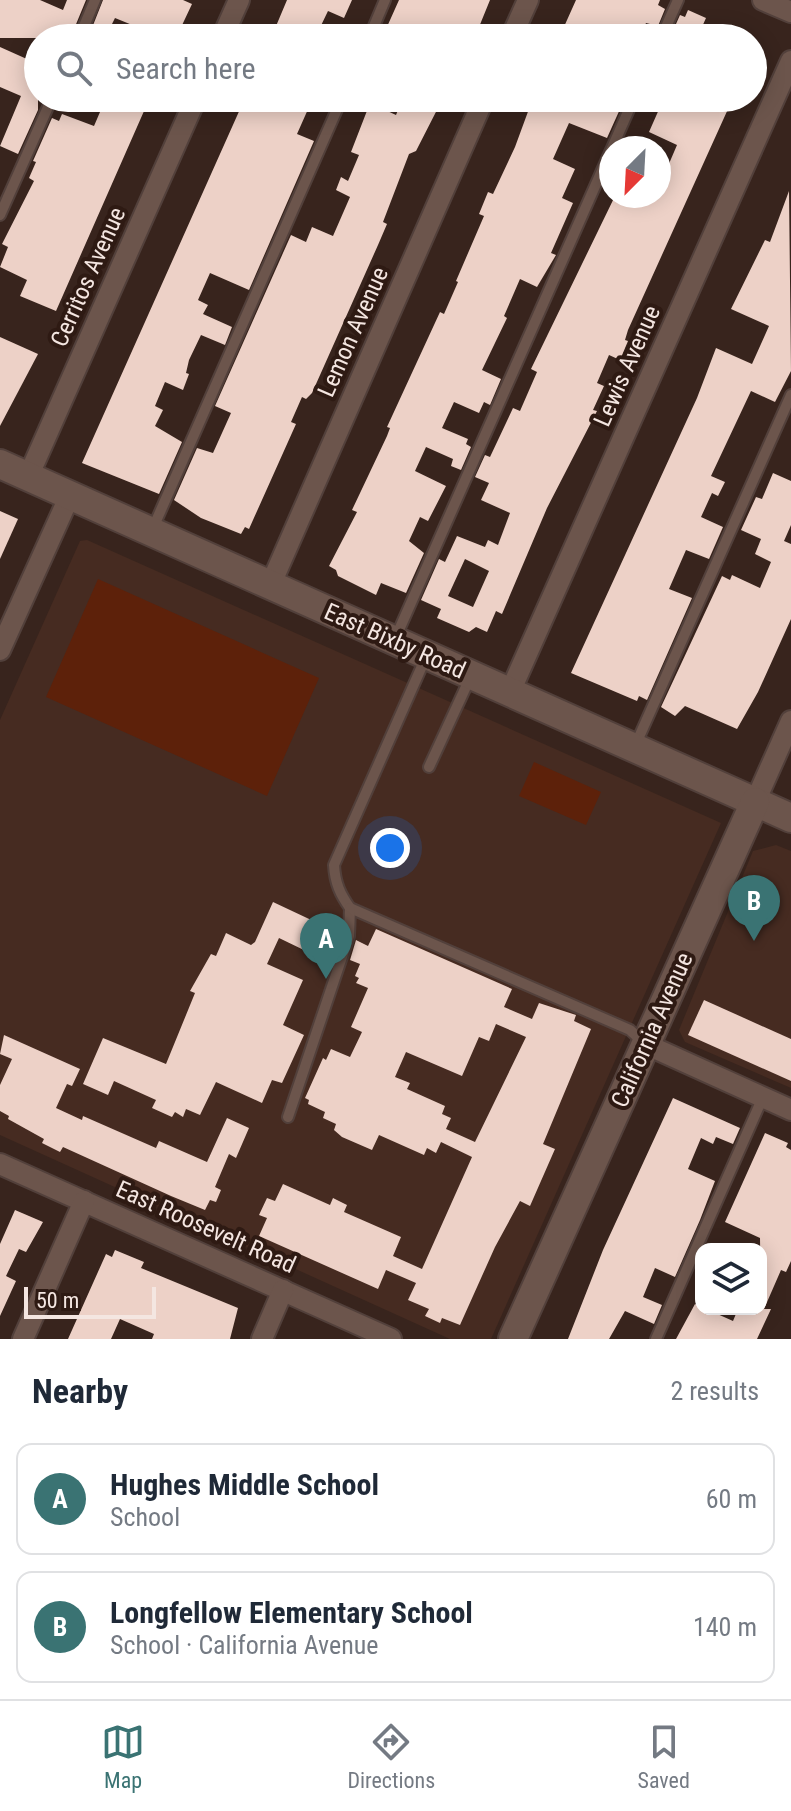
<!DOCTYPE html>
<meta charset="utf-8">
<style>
:root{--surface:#fff;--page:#f2f2f3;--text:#1f2937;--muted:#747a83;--line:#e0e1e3;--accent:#3a7373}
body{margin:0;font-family:"Roboto Condensed",sans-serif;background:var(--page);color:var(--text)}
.controls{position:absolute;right:24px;bottom:24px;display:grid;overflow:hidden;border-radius:16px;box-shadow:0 4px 20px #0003}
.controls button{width:72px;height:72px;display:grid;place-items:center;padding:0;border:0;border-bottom:2px solid var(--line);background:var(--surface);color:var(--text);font:40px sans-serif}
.compass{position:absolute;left:599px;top:136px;width:72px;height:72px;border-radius:50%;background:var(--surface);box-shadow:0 4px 20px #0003;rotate:204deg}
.scale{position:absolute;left:24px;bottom:20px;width:132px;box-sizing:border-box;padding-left:8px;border:4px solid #f4e6e1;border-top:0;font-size:22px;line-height:28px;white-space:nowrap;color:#f4e6e1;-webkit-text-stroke:6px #2e1a13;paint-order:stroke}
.you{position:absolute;left:390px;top:848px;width:28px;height:28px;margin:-20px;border:6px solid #fff;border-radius:50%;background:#1a73e8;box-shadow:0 0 0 12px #1a73e833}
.badge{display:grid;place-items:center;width:52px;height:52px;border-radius:50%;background:var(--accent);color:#fff;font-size:26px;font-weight:700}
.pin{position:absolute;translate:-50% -66px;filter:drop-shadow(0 2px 4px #0008)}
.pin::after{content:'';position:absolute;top:42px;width:28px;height:24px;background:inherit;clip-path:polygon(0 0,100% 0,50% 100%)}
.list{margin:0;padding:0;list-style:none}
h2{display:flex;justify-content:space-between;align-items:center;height:104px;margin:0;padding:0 32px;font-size:34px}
h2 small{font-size:26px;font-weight:400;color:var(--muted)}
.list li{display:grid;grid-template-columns:52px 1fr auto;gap:24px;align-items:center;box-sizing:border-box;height:112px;margin:0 16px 16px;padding:0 16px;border:2px solid var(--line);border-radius:16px}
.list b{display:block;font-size:30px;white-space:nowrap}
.list p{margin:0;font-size:26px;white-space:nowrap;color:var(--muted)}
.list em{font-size:26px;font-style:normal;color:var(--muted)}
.icon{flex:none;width:44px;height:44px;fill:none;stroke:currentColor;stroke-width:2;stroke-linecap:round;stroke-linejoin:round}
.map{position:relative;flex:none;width:791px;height:1339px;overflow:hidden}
.search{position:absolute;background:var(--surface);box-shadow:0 4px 20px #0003;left:24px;right:24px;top:24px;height:88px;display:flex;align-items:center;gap:20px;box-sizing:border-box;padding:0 28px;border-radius:44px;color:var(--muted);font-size:30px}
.sheet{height:360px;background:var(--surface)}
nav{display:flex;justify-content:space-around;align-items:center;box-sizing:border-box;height:112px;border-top:2px solid var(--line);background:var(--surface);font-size:22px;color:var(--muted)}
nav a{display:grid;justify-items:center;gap:4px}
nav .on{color:var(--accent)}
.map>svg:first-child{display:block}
.built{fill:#462b21}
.green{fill:#5d210a}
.building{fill:#edd1c7;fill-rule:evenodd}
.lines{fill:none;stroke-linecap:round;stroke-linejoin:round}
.lane-casing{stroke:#52403b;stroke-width:14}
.street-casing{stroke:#52403b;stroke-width:24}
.secondary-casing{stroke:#52403b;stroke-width:32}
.lane{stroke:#6c554c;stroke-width:10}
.street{stroke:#6c554c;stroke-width:20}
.secondary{stroke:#6c554c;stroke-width:28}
.labels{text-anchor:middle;stroke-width:8;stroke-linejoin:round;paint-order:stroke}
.street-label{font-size:24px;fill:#f4e6e1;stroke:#2e1a13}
</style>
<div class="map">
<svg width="791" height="1339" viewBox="0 0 791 1339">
<rect width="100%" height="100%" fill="#38241d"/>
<g class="built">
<path d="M 87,540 L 721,823 L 491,1339 L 450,1339 L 0,1135 L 0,720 L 80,541 Z"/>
<path d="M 776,845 L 791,851 L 791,1088 L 685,1042 L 679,1030 L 753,851 Z"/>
</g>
<g class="green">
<path d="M 98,579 L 319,678 L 267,796 L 46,697 Z"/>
<path d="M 534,762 L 601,792 L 586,825 L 519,796 Z"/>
</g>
<g class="building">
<path d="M 0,0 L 40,0 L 63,10 L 67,0 L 86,0 L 72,34 L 59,28 L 54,38 L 0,38 Z"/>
<path d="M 103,0 L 183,0 L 192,4 L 176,38 L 138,38 L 142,29 L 115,18 L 105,38 L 88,38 Z"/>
<path d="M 287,0 L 352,0 L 344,18 L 328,11 L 315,38 L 271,38 Z"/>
<path d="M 399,0 L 490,0 L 479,27 L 474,25 L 471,32 L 454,24 L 447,38 L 382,38 Z"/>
<path d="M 576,0 L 660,0 L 658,5 L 665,9 L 658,26 L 646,23 L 639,38 L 610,29 L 606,38 L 583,38 L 563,29 Z"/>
<path d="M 688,10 L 706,18 L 697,38 L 683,38 L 672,33 L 680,15 L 685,17 Z"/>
<path d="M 0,47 L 38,64 L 38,110 L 18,154 L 0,146 L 21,96 L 0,87 Z"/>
<path d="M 106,98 L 139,98 L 148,102 L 56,311 L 20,296 L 27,280 L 0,267 L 8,247 L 2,244 L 34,181 L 29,178 L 36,162 L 33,161 L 52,118 L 59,121 L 62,114 L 94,126 Z"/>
<path d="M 245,98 L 313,98 L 297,134 L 314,141 L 249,290 L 210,273 L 198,300 L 208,305 L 203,314 L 232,327 L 225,345 L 201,335 L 189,360 L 186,373 L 189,374 L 183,390 L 165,382 L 155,406 L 163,410 L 155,426 L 182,442 L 159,494 L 82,463 Z"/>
<path d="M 403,98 L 426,98 L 440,104 L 416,151 L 409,154 L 383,222 L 387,224 L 378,245 L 312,393 L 306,399 L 302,397 L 291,422 L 296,424 L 249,529 L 245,527 L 241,534 L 201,518 L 174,500 L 197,448 L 213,453 L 231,413 L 215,406 L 291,235 L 306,242 L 312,227 L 333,236 L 350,197 L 336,190 L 341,177 L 348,181 L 359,155 L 351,152 L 370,103 L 396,115 Z"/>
<path d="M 533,98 L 625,98 L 607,138 L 569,123 L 553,159 L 575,169 L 562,198 L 573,203 L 551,253 L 556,255 L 537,287 L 520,279 L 504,316 L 507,318 L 482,370 L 501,379 L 490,405 L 484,402 L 479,413 L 454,402 L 442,428 L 468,439 L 466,444 L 471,447 L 461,470 L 451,466 L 453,459 L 426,447 L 415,471 L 446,486 L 428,521 L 420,517 L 409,541 L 424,553 L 406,593 L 381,583 L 376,595 L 338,576 L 336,570 L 329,566 L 357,512 L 352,510 L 387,436 L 390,428 L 387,427 L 440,312 L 444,314 L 458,282 L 456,281 L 484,216 L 479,214 L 488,192 L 493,194 L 515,147 Z"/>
<path d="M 664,98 L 733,98 L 628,330 L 625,340 L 628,341 L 620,360 L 609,355 L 597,383 L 604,386 L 593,410 L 597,411 L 547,508 L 502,614 L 496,611 L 487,632 L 476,627 L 469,632 L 437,618 L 441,609 L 421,600 L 439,559 L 445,562 L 457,536 L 485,547 L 488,540 L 498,545 L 510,513 L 481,500 L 489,483 L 475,477 L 485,455 L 490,457 L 513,408 L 520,411 L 537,372 L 531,369 L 615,196 L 659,196 L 659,170 L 665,173 L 677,145 L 649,132 ZM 465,559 L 489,571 L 473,607 L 448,596 Z"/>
<path d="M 789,191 L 791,371 L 775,402 L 751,391 L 711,476 L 725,482 L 718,496 L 712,493 L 701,517 L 723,527 L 709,559 L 686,550 L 669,589 L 692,598 L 647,700 L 639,696 L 637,701 L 571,673 L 697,398 L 716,348 L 752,364 L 769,326 L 731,309 L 765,240 L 770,242 Z"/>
<path d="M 0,337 L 38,354 L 0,426 Z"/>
<path d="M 773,473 L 791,481 L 791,525 L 784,541 L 791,544 L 791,619 L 758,692 L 737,729 L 685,706 L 675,716 L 661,707 L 722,576 L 730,580 L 732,575 L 760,588 L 771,562 L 755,554 L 761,539 L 741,530 L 756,497 L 762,499 Z"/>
<path d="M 0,511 L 18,519 L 0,559 Z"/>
<path d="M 273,902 L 341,934 L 335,953 L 331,951 L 329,955 L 310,947 L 308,952 L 279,938 L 267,964 L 303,980 L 283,1025 L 304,1035 L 282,1083 L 272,1080 L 262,1103 L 216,1082 L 200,1115 L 186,1109 L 183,1117 L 175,1112 L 172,1117 L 152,1108 L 156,1100 L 114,1081 L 108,1095 L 83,1084 L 103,1038 L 166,1064 L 195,993 L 190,991 L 211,954 L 216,956 L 226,933 L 251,945 L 255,942 Z"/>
<path d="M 376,929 L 512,989 L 504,1007 L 532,1019 L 539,1003 L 576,1015 L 574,1021 L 591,1029 L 543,1144 L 555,1149 L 530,1206 L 520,1201 L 495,1247 L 460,1325 L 442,1318 L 440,1323 L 425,1316 L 429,1309 L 408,1300 L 416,1283 L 386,1270 L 378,1289 L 259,1236 L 267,1218 L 259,1215 L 267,1198 L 275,1201 L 283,1184 L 330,1205 L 333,1198 L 347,1205 L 344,1212 L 401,1237 L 393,1256 L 422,1269 L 472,1157 L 441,1142 L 436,1153 L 427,1148 L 424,1155 L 379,1135 L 372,1150 L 342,1137 L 334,1130 L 336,1124 L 323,1118 L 325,1112 L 308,1104 L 309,1100 L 305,1098 L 323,1058 L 326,1060 L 331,1049 L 350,1057 L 362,1032 L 351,1027 L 368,988 L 356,983 L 359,978 L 355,976 L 360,964 L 350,960 L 356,940 L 368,946 ZM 496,1024 L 526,1037 L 475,1142 L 446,1129 L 451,1118 L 442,1114 L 445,1106 L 407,1089 L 410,1083 L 395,1077 L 406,1052 L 462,1076 L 479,1037 L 489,1041 Z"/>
<path d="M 704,1000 L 791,1039 L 791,1081 L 688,1035 Z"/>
<path d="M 4,1035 L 80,1069 L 72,1086 L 67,1084 L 56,1108 L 82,1120 L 83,1116 L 156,1148 L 159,1141 L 207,1162 L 227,1118 L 249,1128 L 236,1158 L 229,1154 L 215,1187 L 221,1190 L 216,1202 L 210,1200 L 205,1210 L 171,1196 L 63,1147 L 60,1152 L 42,1143 L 44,1139 L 8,1119 L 9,1116 L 0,1111 L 0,1085 L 12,1059 L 0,1054 Z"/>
<path d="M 673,1098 L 740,1128 L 733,1144 L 716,1137 L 713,1144 L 701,1138 L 688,1169 L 715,1181 L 700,1220 L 675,1277 L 655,1268 L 643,1297 L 662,1305 L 654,1324 L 625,1311 L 609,1339 L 568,1339 L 603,1250 Z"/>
<path d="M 765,1133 L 788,1143 L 786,1147 L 791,1150 L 791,1261 L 786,1272 L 781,1270 L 764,1309 L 771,1309 L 757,1339 L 676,1339 L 695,1304 L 733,1321 L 738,1309 L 761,1309 L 760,1238 L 725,1222 Z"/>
<path d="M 15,1210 L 43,1222 L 26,1252 L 19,1249 L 6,1276 L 16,1281 L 0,1316 L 0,1244 Z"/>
<path d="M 115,1250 L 144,1262 L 141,1268 L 238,1308 L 230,1339 L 152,1339 L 154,1334 L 120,1319 L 111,1339 L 68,1339 L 106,1254 L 112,1257 Z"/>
</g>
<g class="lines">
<g class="lane-casing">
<g id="lane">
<path d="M 79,38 L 95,0"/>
<path d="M 369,38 L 385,0"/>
<path d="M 661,38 L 678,0"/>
<path d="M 612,148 L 634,98"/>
<path d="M 0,215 L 52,98"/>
<path d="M 153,528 L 342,98"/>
<path d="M 395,639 L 611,150"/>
<path d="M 426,657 L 334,865 C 335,883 340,894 350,908 L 630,1030 L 645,1044"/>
<path d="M 635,746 L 791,395"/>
<path d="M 429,767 L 470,678"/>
<path d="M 288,1117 L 349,936 L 350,908"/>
<path d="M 656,1339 L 763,1097"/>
</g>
</g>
<g class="street-casing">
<g id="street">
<path d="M 763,0 L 791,12"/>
<path d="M 222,38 L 239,0"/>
<path d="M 511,38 L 528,0"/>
<path d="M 28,477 L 196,98"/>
<path d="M 270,586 L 484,98"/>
<path d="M 0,650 L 70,495"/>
<path d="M 510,692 L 791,61"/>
<path d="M 755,802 L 791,721"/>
<path d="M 645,1044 L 791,1110"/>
<path d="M 0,1164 L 391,1339"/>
<path d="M 23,1339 L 84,1201"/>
<path d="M 262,1339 L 283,1290"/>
</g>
</g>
<g class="secondary-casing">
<g id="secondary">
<path d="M 0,464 L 791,818"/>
<path d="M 513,1339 L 755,802"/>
</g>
</g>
<use href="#lane" class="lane"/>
<use href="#street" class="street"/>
<use href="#secondary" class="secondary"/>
</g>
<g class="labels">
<g class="street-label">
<text transform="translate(88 277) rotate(-66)" y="8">Cerritos Avenue</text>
<text transform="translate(353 332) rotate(-66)" y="8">Lemon Avenue</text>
<text transform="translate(627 366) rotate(-66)" y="8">Lewis Avenue</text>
<text transform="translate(395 641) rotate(24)" y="8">East Bixby Road</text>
<text transform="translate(652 1030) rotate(-66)" y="8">California Avenue</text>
<text transform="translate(206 1227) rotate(24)" y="8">East Roosevelt Road</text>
</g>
</g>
</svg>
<div class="controls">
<button><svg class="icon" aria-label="layers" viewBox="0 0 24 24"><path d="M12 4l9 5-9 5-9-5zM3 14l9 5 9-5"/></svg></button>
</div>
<svg class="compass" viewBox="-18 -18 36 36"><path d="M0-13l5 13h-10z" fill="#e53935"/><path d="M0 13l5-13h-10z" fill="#747a83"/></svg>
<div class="scale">50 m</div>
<div class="you"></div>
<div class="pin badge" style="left:326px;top:979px">A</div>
<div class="pin badge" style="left:754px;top:941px">B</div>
<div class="search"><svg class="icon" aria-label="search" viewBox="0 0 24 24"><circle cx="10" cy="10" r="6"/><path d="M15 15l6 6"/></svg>Search here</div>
</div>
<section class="sheet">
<h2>Nearby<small>2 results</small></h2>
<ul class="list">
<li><span class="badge">A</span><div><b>Hughes Middle School</b><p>School</p></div><em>60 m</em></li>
<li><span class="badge">B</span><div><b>Longfellow Elementary School</b><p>School · California Avenue</p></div><em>140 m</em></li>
</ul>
</section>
<nav>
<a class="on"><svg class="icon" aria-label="map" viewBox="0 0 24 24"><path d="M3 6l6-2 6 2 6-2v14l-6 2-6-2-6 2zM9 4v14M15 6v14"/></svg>Map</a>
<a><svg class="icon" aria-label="directions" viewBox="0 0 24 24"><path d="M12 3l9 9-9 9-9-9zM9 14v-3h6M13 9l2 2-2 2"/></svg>Directions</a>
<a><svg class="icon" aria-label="saved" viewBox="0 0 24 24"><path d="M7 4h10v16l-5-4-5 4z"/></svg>Saved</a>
</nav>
